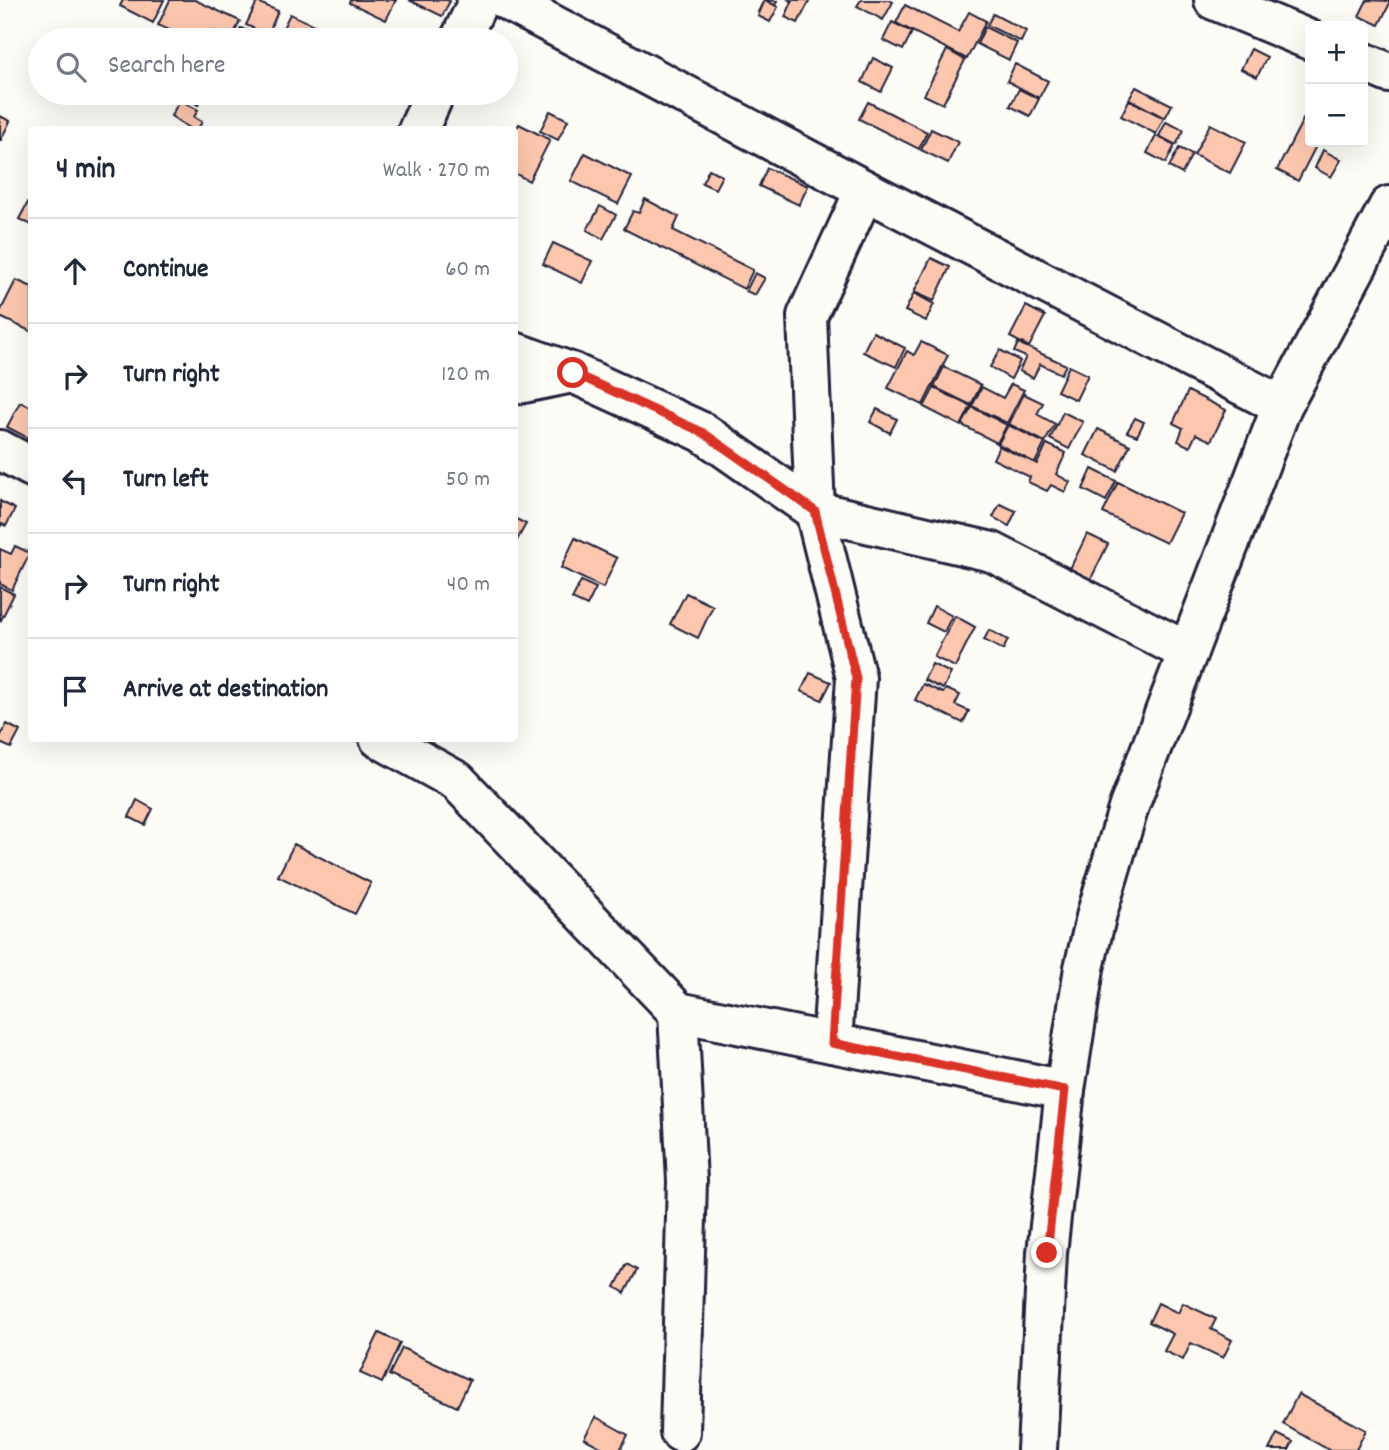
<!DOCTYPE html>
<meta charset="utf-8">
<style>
:root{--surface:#fff;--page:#f2f2f3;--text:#1f2937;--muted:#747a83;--line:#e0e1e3}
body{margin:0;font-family:Dekko,sans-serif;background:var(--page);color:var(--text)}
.controls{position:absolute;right:21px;top:21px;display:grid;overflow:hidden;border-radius:7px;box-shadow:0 7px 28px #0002}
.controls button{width:63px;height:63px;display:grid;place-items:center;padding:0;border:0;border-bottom:2px solid var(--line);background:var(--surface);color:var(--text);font:35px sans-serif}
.stop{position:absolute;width:21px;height:21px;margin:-16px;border:5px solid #d93025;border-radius:50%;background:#fff}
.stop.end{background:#d93025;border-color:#fff;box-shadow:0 2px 7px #0008}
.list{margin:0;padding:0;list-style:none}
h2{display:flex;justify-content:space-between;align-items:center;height:91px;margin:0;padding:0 28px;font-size:30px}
h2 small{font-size:23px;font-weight:400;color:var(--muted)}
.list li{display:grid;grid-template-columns:46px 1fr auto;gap:21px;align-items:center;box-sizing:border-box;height:105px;padding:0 28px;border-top:2px solid var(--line)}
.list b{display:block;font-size:26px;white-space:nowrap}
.list em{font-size:23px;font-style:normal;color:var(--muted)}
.icon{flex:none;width:38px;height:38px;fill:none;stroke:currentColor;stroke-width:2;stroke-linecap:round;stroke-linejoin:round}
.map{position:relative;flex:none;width:1389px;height:1450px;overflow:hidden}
.search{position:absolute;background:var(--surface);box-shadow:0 7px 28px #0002;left:28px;top:28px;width:490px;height:77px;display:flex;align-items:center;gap:18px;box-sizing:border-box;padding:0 24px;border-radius:38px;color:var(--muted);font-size:26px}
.panel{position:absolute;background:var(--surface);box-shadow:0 7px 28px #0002;left:28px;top:126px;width:490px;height:616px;border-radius:7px}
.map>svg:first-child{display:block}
.building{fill:#fdc7af;stroke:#22223b;stroke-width:2}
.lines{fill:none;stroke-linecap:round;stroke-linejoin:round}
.minor-casing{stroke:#22223b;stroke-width:44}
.minor{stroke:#fdfcf7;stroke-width:38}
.route{stroke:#d93025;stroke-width:9}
</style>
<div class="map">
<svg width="1389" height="1450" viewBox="0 0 1389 1450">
<rect width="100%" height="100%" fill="#fdfcf7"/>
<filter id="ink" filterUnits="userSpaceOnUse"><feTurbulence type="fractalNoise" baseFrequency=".0143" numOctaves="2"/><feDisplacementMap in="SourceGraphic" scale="14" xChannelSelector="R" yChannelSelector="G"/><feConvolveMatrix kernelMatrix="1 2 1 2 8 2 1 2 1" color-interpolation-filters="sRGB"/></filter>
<g filter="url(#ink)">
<g class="building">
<path d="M 123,0 L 164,0 L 153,23 L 120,6 Z"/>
<path d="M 170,0 L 195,0 L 240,21 L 232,38 L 215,31 L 211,40 L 191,40 L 158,25 Z"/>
<path d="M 351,0 L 396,0 L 386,20 L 350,3 Z"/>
<path d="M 409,0 L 447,0 L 450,1 L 442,16 Z"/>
<path d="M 764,0 L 777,1 L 769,17 L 758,12 Z"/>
<path d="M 765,0 L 778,7 L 770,22 L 758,16 Z"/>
<path d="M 789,0 L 810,0 L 798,23 L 785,17 L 792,2 Z"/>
<path d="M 861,0 L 889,0 L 893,2 L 883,20 L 857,6 Z"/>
<path d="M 1367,0 L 1389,1 L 1389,5 L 1379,25 L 1359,16 Z"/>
<path d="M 257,2 L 278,11 L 268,35 L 246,25 Z"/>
<path d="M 905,5 L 958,32 L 969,12 L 986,21 L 967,59 L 896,23 Z"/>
<path d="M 290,14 L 333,34 L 330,40 L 277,40 Z"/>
<path d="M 993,14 L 1026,31 L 1021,42 L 987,25 Z"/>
<path d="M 892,22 L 912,32 L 903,50 L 883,40 Z"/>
<path d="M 985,27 L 1017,43 L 1009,60 L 977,44 Z"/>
<path d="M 241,28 L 265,39 L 265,40 L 235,40 Z"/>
<path d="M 1251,49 L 1267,57 L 1257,77 L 1241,69 Z"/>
<path d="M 947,50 L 965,60 L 943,104 L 924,95 Z"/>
<path d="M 873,58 L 893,68 L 881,92 L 862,82 Z"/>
<path d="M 1015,64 L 1048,81 L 1039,98 L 1007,81 Z"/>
<path d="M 1136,87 L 1172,105 L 1165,118 L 1129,99 Z"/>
<path d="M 1019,89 L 1039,99 L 1030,116 L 1010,106 Z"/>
<path d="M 183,93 L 204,93 L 206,94 L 198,105 L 182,94 Z"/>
<path d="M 180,100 L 198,110 L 194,117 L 202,122 L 197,130 L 192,130 L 171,116 Z"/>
<path d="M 1129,100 L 1164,118 L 1156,134 L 1121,116 Z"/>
<path d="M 868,102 L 927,132 L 919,149 L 859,119 Z"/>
<path d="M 1310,106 L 1310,142 L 1318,142 L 1298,181 L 1277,170 Z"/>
<path d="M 550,111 L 568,120 L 558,140 L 540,131 Z"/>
<path d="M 0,116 L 10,121 L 1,140 L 0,140 Z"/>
<path d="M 1166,122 L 1184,130 L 1176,145 L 1159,136 Z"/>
<path d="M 519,124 L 550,140 L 529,181 L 514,173 L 514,133 Z"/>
<path d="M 1210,124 L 1246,142 L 1230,173 L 1194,155 Z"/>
<path d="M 931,129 L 958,142 L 948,163 L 921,150 Z"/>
<path d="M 1156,136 L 1175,145 L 1166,163 L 1147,153 Z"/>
<path d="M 1179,148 L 1192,154 L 1182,174 L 1169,167 Z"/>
<path d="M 1323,150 L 1341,160 L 1331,177 L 1315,168 Z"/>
<path d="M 585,153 L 632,177 L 618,204 L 571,181 Z"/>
<path d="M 767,168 L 808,186 L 799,205 L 759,186 Z"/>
<path d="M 709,169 L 722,176 L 715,189 L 702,183 Z"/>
<path d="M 32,195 L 32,225 L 19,219 Z"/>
<path d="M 645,199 L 679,217 L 673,230 L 753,270 L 744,289 L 624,229 L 633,211 L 639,213 Z"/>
<path d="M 600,206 L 616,215 L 603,239 L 587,230 Z"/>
<path d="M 553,243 L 592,261 L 582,283 L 543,264 Z"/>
<path d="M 931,258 L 950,267 L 934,301 L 914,292 Z"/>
<path d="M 755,273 L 765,278 L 755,295 L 746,291 Z"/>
<path d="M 16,280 L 32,287 L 32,332 L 0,317 L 0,312 Z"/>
<path d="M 914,293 L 934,304 L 926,321 L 905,311 Z"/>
<path d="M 1026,306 L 1045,316 L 1029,347 L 1010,337 Z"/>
<path d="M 873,332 L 905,348 L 896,367 L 863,352 Z"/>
<path d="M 921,342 L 948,355 L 923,405 L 888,388 L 907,351 L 914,355 Z"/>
<path d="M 1018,343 L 1066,365 L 1061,374 L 1040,364 L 1033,378 L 1019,371 L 1026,357 L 1014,352 Z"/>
<path d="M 1000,350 L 1020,361 L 1011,379 L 990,367 Z"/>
<path d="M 1069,366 L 1088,375 L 1076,400 L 1057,391 Z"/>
<path d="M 944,367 L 981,385 L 971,405 L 934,387 Z"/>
<path d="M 1011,384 L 1024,390 L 1007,423 L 972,406 L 982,387 L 1003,398 Z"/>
<path d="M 934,388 L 971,406 L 961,426 L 924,407 Z"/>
<path d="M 1188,391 L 1226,410 L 1211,441 L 1196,434 L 1190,447 L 1178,441 L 1183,428 L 1173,423 Z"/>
<path d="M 1024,394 L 1043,403 L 1037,414 L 1055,424 L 1045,442 L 1009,424 Z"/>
<path d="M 20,402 L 32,407 L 32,431 L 28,438 L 7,427 Z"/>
<path d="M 972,407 L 1007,425 L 997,443 L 962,425 Z"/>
<path d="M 877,409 L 897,419 L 890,433 L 870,422 Z"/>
<path d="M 1063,412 L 1083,422 L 1069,449 L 1050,439 Z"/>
<path d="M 1135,418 L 1144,422 L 1137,436 L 1127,432 Z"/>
<path d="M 1008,425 L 1045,443 L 1035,463 L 998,444 Z"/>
<path d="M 1098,429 L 1130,445 L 1117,471 L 1085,455 Z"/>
<path d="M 1047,444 L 1066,453 L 1056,474 L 1070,482 L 1065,492 L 1051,485 L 1047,491 L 1028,482 L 1030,477 L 993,459 L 999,446 L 1037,464 Z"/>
<path d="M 1092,469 L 1116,481 L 1106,501 L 1083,489 Z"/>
<path d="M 1118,482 L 1181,513 L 1166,543 L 1103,513 Z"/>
<path d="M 0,501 L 15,509 L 6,526 L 2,524 L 0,527 Z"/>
<path d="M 1000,504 L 1016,511 L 1009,526 L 993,517 Z"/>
<path d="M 514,518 L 526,524 L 516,542 L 514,541 Z"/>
<path d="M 1087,534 L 1108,544 L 1085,591 L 1064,581 Z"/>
<path d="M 575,538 L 617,558 L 603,588 L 561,568 Z"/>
<path d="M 15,546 L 30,553 L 12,590 L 0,584 L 0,549 L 11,554 Z"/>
<path d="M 581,581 L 596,588 L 587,606 L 572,599 Z"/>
<path d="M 0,587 L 14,594 L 0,622 Z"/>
<path d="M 686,593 L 713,606 L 698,638 L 670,624 Z"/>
<path d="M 934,606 L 952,616 L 944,632 L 926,623 Z"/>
<path d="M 955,616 L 975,627 L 955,667 L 934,657 Z"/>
<path d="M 989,630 L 1008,640 L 1003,650 L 984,640 Z"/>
<path d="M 932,664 L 951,673 L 943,689 L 924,680 Z"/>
<path d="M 810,673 L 831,682 L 822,700 L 801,691 Z"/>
<path d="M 923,684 L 943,693 L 946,689 L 960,695 L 955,705 L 969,711 L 963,723 L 915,700 Z"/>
<path d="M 7,724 L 20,731 L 11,748 L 0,743 L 0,737 Z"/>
<path d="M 137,800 L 153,809 L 145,825 L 129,817 Z"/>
<path d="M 294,844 L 371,883 L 355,914 L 278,876 Z"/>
<path d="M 627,1264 L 637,1270 L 625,1293 L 615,1287 Z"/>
<path d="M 1158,1303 L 1178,1313 L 1183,1303 L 1216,1319 L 1211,1329 L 1232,1340 L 1223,1358 L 1191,1343 L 1183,1360 L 1164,1351 L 1173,1334 L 1149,1322 Z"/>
<path d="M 379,1333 L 400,1343 L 382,1383 L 360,1373 Z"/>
<path d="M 402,1348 L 470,1380 L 457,1407 L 389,1375 Z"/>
<path d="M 1298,1394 L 1366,1430 L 1356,1450 L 1329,1450 L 1283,1424 Z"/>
<path d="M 596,1417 L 628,1435 L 620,1450 L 606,1450 L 584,1438 Z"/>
<path d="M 1277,1434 L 1293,1442 L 1289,1450 L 1269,1450 Z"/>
</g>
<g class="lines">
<g class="minor-casing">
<g id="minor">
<path d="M 506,0 L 865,190 L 1282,406"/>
<path d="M 1214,0 L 1310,40"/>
<path d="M 460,40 L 479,0"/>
<path d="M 1363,62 L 1389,73"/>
<path d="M 418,130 L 435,93"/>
<path d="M 514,352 L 573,373 L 702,432 L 815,511 L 992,552 L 1188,652"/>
<path d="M 514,385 L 573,373"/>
<path d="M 0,450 L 32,467"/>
<path d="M 379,738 L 457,781 L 678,1012 L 1065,1090"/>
<path d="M 678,1012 L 687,1181 L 680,1432"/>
<path d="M 832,1043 L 856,678 L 815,511 L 807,316 L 865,190"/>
<path d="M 1037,1450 L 1047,1253 L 1065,1090 L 1084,968 L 1097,913 L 1129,806 L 1282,406 L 1389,206"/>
</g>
</g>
<use href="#minor" class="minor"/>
</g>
</g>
<g class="lines" filter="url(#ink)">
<path class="route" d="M 573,373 L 702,432 L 815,511 L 856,678 L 832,1043 L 1065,1090 L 1047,1253"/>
</g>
</svg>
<div class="controls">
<button>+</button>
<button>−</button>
</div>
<div class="stop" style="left:573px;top:373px"></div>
<div class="stop end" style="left:1047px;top:1253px"></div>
<div class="search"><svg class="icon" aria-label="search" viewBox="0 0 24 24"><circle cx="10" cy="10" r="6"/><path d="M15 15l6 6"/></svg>Search here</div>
<section class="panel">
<h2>4 min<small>Walk · 270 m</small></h2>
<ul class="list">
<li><svg class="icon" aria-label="ahead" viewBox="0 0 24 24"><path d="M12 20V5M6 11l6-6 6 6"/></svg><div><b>Continue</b></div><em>60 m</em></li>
<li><svg class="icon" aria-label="right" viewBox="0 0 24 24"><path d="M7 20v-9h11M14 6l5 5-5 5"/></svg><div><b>Turn right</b></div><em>120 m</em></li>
<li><svg class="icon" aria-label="left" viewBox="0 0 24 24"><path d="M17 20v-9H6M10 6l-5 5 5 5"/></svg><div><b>Turn left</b></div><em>50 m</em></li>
<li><svg class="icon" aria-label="right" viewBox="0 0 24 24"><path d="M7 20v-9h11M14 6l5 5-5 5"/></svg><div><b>Turn right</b></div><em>40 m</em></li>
<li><svg class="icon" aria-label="arrive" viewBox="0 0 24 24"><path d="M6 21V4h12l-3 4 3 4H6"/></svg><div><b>Arrive at destination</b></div></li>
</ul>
</section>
</div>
